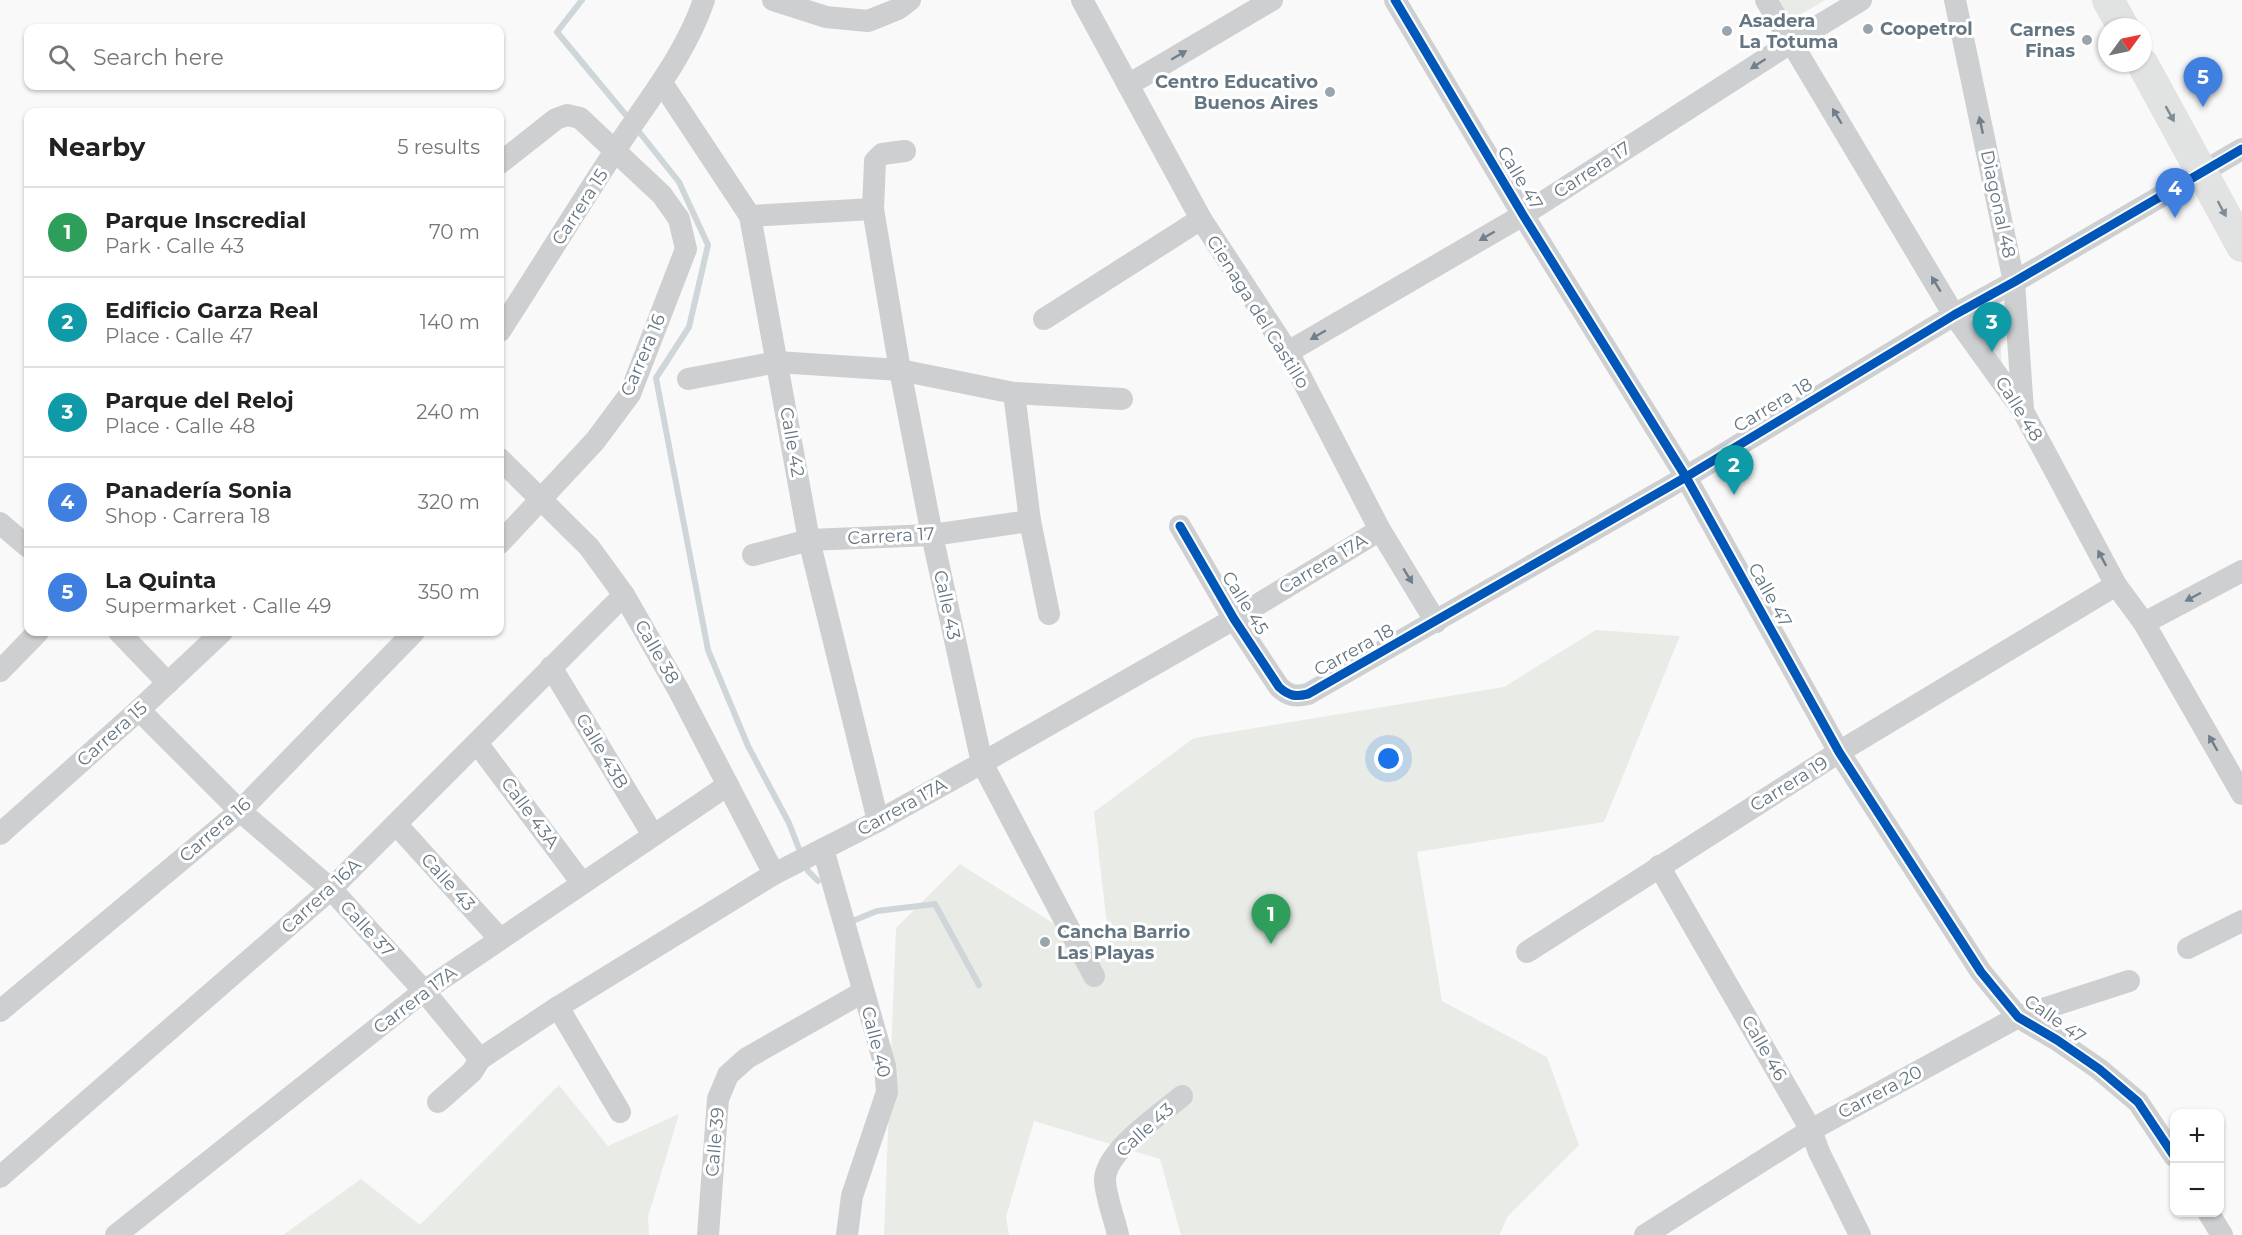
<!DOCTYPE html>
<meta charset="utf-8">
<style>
:root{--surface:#fff;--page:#f6f6f6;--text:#222;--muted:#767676;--line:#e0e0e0;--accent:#0f766e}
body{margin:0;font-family:Montserrat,sans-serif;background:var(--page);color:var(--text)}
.controls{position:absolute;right:18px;bottom:18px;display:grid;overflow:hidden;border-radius:12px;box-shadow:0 2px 4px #0004}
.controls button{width:54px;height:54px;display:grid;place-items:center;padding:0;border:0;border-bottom:2px solid var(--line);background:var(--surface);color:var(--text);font:30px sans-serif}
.compass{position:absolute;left:2098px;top:18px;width:54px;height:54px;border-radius:50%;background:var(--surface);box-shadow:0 2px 4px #0004;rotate:57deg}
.you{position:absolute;left:1389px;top:759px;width:21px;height:21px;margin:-15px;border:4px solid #fff;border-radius:50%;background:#1a73e8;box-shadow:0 0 0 9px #1a73e833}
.badge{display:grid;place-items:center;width:39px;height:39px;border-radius:50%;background:var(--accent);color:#fff;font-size:20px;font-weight:700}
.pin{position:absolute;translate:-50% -50px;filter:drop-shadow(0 2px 3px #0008)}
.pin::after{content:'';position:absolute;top:32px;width:21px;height:18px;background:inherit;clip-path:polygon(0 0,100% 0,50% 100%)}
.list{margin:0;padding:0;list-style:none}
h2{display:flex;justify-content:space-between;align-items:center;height:78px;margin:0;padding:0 24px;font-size:26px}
h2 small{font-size:20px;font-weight:400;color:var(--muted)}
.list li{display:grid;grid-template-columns:39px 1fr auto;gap:18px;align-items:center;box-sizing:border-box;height:90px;padding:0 24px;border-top:2px solid var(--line)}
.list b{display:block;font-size:22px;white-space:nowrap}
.list p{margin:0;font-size:20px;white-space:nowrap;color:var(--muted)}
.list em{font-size:20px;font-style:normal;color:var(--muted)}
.icon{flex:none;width:33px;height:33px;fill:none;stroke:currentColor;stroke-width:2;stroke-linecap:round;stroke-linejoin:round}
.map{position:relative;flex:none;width:2242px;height:1235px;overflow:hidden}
.search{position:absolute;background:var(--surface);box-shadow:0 2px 4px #0004;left:24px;top:24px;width:480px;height:66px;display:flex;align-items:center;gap:15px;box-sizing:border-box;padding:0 21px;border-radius:12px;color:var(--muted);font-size:22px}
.panel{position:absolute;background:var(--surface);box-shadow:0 2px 4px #0004;left:24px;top:108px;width:480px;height:528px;border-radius:12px}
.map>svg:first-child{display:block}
.green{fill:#e8ebe6}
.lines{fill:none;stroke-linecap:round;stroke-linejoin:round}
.stream{stroke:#ced6d9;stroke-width:6}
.street{stroke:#cecfd0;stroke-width:22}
.secondary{stroke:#e1e2e2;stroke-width:32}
.cycleway-casing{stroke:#fff;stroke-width:13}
.cycleway{stroke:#0057b8;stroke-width:9}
.oneway{fill:#707f8b}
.oneway2{fill:#7e8c96}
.poi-dot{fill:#99a4ac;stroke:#fff;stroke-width:2}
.labels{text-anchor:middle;stroke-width:6;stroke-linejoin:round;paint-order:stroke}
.poi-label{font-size:18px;font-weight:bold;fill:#657683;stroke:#fff;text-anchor:start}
.street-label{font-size:18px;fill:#657683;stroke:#fff}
</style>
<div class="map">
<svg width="2242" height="1235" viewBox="0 0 2242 1235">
<rect width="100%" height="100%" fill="#f9f9f9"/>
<g class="green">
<path d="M 1777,0 L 1825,0 L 1790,21 Z"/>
<path d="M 1998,297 L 2003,385 L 1962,319 Z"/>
<path d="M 1596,630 L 1680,636 L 1604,822 L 1417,852 L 1442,1001 L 1547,1057 L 1579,1145 L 1508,1216 L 1499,1235 L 1181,1235 L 1160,1159 L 1034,1121 L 1006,1217 L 1009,1235 L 884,1235 L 896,928 L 960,864 L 1111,960 L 1094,812 L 1194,738 L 1504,687 Z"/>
<path d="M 559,1085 L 608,1146 L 679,1114 L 648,1217 L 649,1235 L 283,1235 L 361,1179 L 420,1225 Z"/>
</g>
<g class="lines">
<g class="stream">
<path d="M 582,0 L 557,32 L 630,120"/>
<path d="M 636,128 L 679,182 L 708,245 L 689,327 L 656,378 L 708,650 L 748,746 L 789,823 L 801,854"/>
<path d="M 805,864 L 808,871 L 818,881"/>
<path d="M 855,920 L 877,911 L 935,904 L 979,985"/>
</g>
<g class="street">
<path d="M 773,0 L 826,17 L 868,21 L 898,9 L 910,0"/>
<path d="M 1082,0 L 1201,219 L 1288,352 L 1380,530 L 1436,622"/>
<path d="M 1395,0 L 1523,215 L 1686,477 L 1839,752 L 1981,972 L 2018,1017 L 2057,1040 L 2099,1069 L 2138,1102 L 2174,1156"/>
<path d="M 1766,0 L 1954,315 L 2023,411 L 2116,585 L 2144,623 L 2242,794"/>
<path d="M 1955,0 L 2014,282 L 2023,410"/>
<path d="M 662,83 L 750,216 L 809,540 L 878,821"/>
<path d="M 1128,85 L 1272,0"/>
<path d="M 905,151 L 882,154 L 875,161 L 873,209 L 900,370 L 932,535 L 982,763 L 1094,976"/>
<path d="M 500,163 L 556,119 L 567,115 L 580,118 L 662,195 L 679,219 L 686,249 L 630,394 L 595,441 L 500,543"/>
<path d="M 750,216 L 873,209"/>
<path d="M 1044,319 L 1201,219"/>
<path d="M 500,331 C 542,266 583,199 626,134 C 655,91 687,50 704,0"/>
<path d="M 1288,352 L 1523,215 L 1792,42 L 1861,0"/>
<path d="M 688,379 L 777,362 L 900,370 L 1014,393 L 1122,399"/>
<path d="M 1014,393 L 1030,521 L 1049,614"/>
<path d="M 500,459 L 589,547 L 624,595 L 678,689 L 774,874"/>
<path d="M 0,523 L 28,547"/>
<path d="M 1180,526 L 1234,619 L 1279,687 C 1289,696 1295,697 1308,694 L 1686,477 L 1954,315 L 2014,282 L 2242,149"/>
<path d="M 753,555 L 809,540 L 932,535 L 1030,521"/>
<path d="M 2144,623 L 2242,571"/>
<path d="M 119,632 L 168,683"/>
<path d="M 551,667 L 653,835"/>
<path d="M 0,671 L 38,632"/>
<path d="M 139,710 L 240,811 L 331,889 L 424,991 L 480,1059"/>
<path d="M 477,743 L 582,883"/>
<path d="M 396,824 L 500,939"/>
<path d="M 0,834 L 139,710 L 222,632"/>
<path d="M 823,849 L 885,1066 L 887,1092 L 852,1196 L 847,1235"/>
<path d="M 1659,866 L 1811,1130 L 1819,1152 L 1860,1235"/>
<path d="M 2188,948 L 2242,921"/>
<path d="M 1527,952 L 1839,752 L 2116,585"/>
<path d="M 558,1007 L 620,1112"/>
<path d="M 0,1011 L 240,811 L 414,632"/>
<path d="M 438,1102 L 472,1072 L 480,1059 L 558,1007 L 774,874 L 878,821 L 982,763 L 1234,619 L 1380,530"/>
<path d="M 0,1177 L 331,889 L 624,595"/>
<path d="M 2208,1212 L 2222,1235"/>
<path d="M 116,1235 L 424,991 L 728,785"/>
<path d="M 708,1235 L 718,1099 L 728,1075 L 747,1058 L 863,992"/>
<path d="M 1118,1235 C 1115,1221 1105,1194 1105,1180 C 1105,1151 1161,1114 1182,1096"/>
<path d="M 1645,1235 L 1811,1130 L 2018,1017 L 2129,981"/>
</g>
<g class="secondary">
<path d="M 2108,0 L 2123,27"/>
<path d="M 2142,63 L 2242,246"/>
</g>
<g class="cycleway-casing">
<g id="cycleway">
<path d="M 1395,0 L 1523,215 L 1686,477 L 1839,752 L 1981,972 L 2018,1017 L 2057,1040 L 2099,1069 L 2138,1102 L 2174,1156"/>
<path d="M 1180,526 L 1234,619 L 1279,687 C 1289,696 1295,697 1308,694 L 1686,477 L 1954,315 L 2014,282 L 2242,149"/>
</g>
</g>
<use href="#cycleway" class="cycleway"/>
</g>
<defs><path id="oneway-solid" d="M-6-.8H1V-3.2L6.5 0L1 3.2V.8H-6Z" transform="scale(1.5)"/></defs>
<g class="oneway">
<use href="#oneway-solid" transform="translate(1179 55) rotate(-30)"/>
<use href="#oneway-solid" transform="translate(1758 64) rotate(147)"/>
<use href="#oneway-solid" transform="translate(1837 116) rotate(-121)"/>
<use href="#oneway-solid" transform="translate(1981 125) rotate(-102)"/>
<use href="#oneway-solid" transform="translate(1487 236) rotate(150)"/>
<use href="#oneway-solid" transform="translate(1936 284) rotate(-121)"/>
<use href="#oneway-solid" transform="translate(1318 335) rotate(150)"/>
<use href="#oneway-solid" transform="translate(2102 558) rotate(-118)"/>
<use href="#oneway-solid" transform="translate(1408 576) rotate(59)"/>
<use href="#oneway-solid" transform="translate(2193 597) rotate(152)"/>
<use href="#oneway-solid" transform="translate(2213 743) rotate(-120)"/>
</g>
<g class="oneway2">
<use href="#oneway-solid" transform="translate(2170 114) rotate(61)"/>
<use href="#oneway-solid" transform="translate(2222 209) rotate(62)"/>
</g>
<g class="poi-dot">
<circle cx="1868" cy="29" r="6"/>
<circle cx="1727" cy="31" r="6"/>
<circle cx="2087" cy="40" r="6"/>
<circle cx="1330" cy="92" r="6"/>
<circle cx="1045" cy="942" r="6"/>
</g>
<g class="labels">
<g class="poi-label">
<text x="1739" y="27">Asadera<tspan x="1739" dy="21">La Totuma</tspan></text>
<text x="1880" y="35">Coopetrol</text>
<text x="2075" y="36" text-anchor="end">Carnes<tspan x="2075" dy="21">Finas</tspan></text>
<text x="1318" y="88" text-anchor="end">Centro Educativo<tspan x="1318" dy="21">Buenos Aires</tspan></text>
<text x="1057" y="938">Cancha Barrio<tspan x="1057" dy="21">Las Playas</tspan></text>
</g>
<g class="street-label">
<text transform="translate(1592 170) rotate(-33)" y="6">Carrera 17</text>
<text transform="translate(1520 178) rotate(59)" y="6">Calle 47</text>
<text transform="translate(1998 204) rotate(78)" y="6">Diagonal 48</text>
<text transform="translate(580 207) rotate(-57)" y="6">Carrera 15</text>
<text transform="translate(1258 312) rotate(58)" y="6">Cienaga del Castillo</text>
<text transform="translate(643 355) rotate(-67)" y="6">Carrera 16</text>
<text transform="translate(1773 405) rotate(-31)" y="6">Carrera 18</text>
<text transform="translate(2019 409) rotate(58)" y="6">Calle 48</text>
<text transform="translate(792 442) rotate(80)" y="6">Calle 42</text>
<text transform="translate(891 536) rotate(-3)" y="6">Carrera 17</text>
<text transform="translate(1323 564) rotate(-31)" y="6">Carrera 17A</text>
<text transform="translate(1770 595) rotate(61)" y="6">Calle 47</text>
<text transform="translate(1245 603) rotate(58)" y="6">Calle 45</text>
<text transform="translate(947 605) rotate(78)" y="6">Calle 43</text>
<text transform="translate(1354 650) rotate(-29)" y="6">Carrera 18</text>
<text transform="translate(657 652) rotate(60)" y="6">Calle 38</text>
<text transform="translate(112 734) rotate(-42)" y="6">Carrera 15</text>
<text transform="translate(602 751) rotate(59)" y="6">Calle 43B</text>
<text transform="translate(1789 784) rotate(-32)" y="6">Carrera 19</text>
<text transform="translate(902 807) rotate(-29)" y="6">Carrera 17A</text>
<text transform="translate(530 813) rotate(53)" y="6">Calle 43A</text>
<text transform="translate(215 830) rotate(-41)" y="6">Carrera 16</text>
<text transform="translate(448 882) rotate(48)" y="6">Calle 43</text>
<text transform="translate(321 896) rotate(-43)" y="6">Carrera 16A</text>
<text transform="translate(367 929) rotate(47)" y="6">Calle 37</text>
<text transform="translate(415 1000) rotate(-37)" y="6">Carrera 17A</text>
<text transform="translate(2055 1019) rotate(35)" y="6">Calle 47</text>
<text transform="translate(876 1042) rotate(76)" y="6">Calle 40</text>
<text transform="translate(1764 1048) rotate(60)" y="6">Calle 46</text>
<text transform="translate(1880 1092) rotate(-28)" y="6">Carrera 20</text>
<text transform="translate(1145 1130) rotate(-42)" y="6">Calle 43</text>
<text transform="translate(715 1142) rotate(-85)" y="6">Calle 39</text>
</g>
</g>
</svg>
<div class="controls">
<button>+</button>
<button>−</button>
</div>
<svg class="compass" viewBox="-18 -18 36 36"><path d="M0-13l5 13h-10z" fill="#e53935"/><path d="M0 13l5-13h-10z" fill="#767676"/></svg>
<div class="you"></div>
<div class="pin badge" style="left:1271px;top:944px;background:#2e9e5b">1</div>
<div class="pin badge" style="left:1734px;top:495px;background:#0f9aa8">2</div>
<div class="pin badge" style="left:1992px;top:352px;background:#0f9aa8">3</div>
<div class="pin badge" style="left:2175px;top:218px;background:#3f7fe0">4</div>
<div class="pin badge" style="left:2203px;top:107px;background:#3f7fe0">5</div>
<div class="search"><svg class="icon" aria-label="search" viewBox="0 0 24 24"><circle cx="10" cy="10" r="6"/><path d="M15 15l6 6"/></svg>Search here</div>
<section class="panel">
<h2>Nearby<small>5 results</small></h2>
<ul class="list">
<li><span class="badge" style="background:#2e9e5b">1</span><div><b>Parque Inscredial</b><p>Park · Calle 43</p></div><em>70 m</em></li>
<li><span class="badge" style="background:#0f9aa8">2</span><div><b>Edificio Garza Real</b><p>Place · Calle 47</p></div><em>140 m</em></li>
<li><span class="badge" style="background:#0f9aa8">3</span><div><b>Parque del Reloj</b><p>Place · Calle 48</p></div><em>240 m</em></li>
<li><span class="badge" style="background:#3f7fe0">4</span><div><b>Panadería Sonia</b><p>Shop · Carrera 18</p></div><em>320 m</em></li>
<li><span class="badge" style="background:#3f7fe0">5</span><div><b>La Quinta</b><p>Supermarket · Calle 49</p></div><em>350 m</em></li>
</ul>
</section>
</div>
